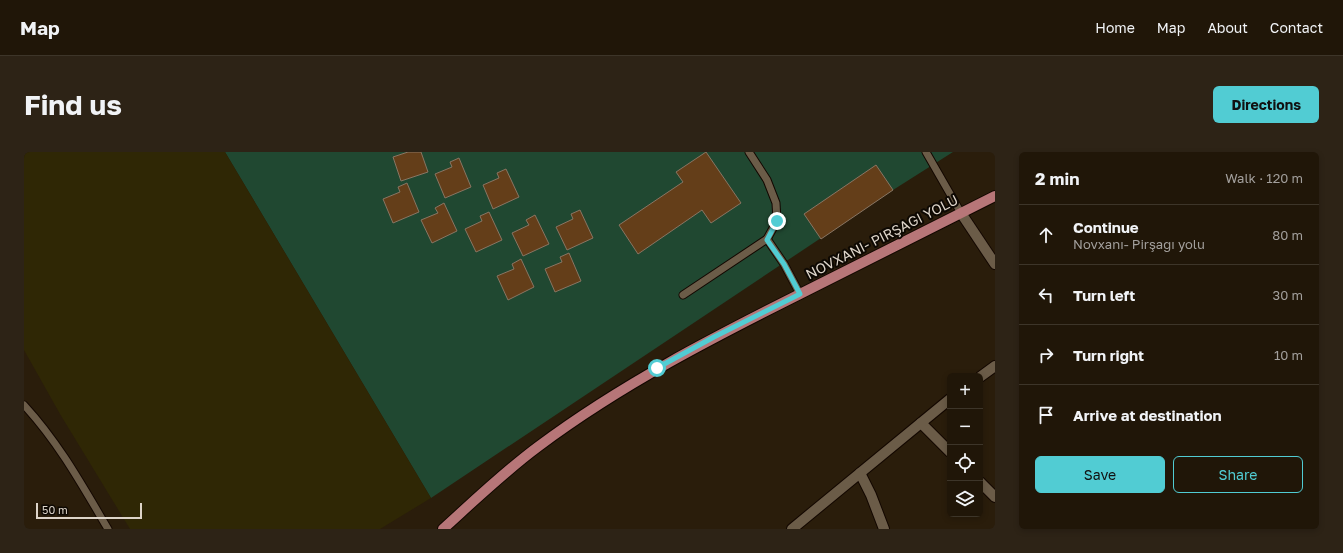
<!DOCTYPE html>
<meta charset="utf-8">
<style>
:root{--surface:#201608;--page:#2d2316;--text:#f1f3f6;--muted:#a29f9c;--line:#3d3529;--accent:#51ccd3}
body{margin:0;font-family:"Golos Text",sans-serif;background:var(--page);color:var(--text)}
.controls{position:absolute;right:12px;bottom:12px;display:grid;overflow:hidden;border-radius:6px;box-shadow:0 2px 6px #0003}
.controls button{width:36px;height:36px;display:grid;place-items:center;padding:0;border:0;border-bottom:1px solid var(--line);background:var(--surface);color:var(--text);font:20px sans-serif}
.scale{position:absolute;left:12px;bottom:10px;width:106px;box-sizing:border-box;padding-left:4px;border:2px solid #ddd4c9;border-top:0;font-size:11px;line-height:14px;white-space:nowrap;color:#ddd4c9;-webkit-text-stroke:3px #0e0903;paint-order:stroke}
.stop{position:absolute;width:12px;height:12px;margin:-9px;border:3px solid #51ccd3;border-radius:50%;background:#fff}
.stop.end{background:#51ccd3;border-color:#fff;box-shadow:0 1px 4px #0008}
.list{margin:0;padding:0;list-style:none}
h2{display:flex;justify-content:space-between;align-items:center;height:52px;margin:0;padding:0 16px;font-size:17px}
h2 small{font-size:13px;font-weight:400;color:var(--muted)}
.list li{display:grid;grid-template-columns:26px 1fr auto;gap:12px;align-items:center;box-sizing:border-box;height:60px;padding:0 16px;border-top:1px solid var(--line)}
.list b{display:block;font-size:15px;white-space:nowrap}
.list p{margin:0;font-size:13px;white-space:nowrap;color:var(--muted)}
.list em{font-size:13px;font-style:normal;color:var(--muted)}
.actions{display:flex;gap:8px;padding:12px 16px}
.actions a{flex:1;padding:9px 0;border:1px solid var(--accent);border-radius:6px;text-align:center;font-size:14px;color:var(--accent)}
.actions .main{background:var(--accent);color:#111}
.icon{flex:none;width:22px;height:22px;fill:none;stroke:currentColor;stroke-width:2;stroke-linecap:round;stroke-linejoin:round}
.map{position:relative;flex:none;width:971px;height:377px;overflow:hidden;border-radius:6px}
header{display:flex;align-items:center;gap:24px;box-sizing:border-box;height:56px;padding:0 20px;background:var(--surface);border-bottom:1px solid var(--line)}
header strong{font-size:19px}
nav{display:flex;gap:22px;margin-inline-start:auto;font-size:14px}
.intro{display:flex;align-items:center;justify-content:space-between;box-sizing:border-box;height:96px;padding:0 24px}
h1{margin:0;font-size:28px}
.button{padding:10px 18px;border-radius:6px;background:var(--accent);color:#111;font-size:14px;font-weight:700}
main{display:flex;gap:24px;padding:0 24px}
aside{flex:1;background:var(--surface);border-radius:6px;box-shadow:0 2px 6px #0003}
.map>svg:first-child{display:block}
.green{fill:#204831}
.sand{fill:#2f2705}
.building{fill:#643e19;stroke:#897563}
.lines{fill:none;stroke-linecap:round;stroke-linejoin:round}
.service-casing{stroke:#130700;stroke-width:9}
.minor-casing{stroke:#130700;stroke-width:12}
.primary-casing{stroke:#130700;stroke-width:12}
.service{stroke:#6b5c48;stroke-width:7}
.minor{stroke:#6b5c48;stroke-width:10}
.primary{stroke:#b77678;stroke-width:10}
.route{stroke:#51ccd3;stroke-width:5}
.labels{text-anchor:middle;stroke-width:4;stroke-linejoin:round;paint-order:stroke}
.street-label{font-size:14px;fill:#ddd4c9;stroke:#0e0903}
</style>
<header>
<strong>Map</strong>
<nav><a>Home</a><a>Map</a><a>About</a><a>Contact</a></nav>
</header>
<div class="intro"><h1>Find us</h1><a class="button">Directions</a></div>
<main>
<div class="map">
<svg width="971" height="377" viewBox="0 0 971 377">
<rect width="100%" height="100%" fill="#2a1d0b"/>
<path class="green" d="M 201,0 L 929,0 L 869,38 L 407,346 Z"/>
<path class="sand" d="M 0,0 L 201,0 L 407,346 L 356,377 L 106,377 L 36,262 L 0,198 Z"/>
<g class="building">
<path d="M 384,0 L 397,0 L 404,20 L 377,29 L 369,5 Z"/>
<path d="M 682,0 L 717,51 L 687,71 L 678,58 L 614,102 L 595,73 L 659,30 L 652,20 Z"/>
<path d="M 435,6 L 447,35 L 421,46 L 411,22 L 428,15 L 426,10 Z"/>
<path d="M 852,13 L 869,38 L 797,87 L 780,62 Z"/>
<path d="M 482,17 L 495,45 L 469,57 L 459,33 L 475,26 L 473,21 Z"/>
<path d="M 383,31 L 395,60 L 369,71 L 359,47 L 376,40 L 374,35 Z"/>
<path d="M 420,51 L 433,79 L 408,91 L 397,68 L 414,61 L 411,56 Z"/>
<path d="M 556,58 L 569,86 L 543,98 L 532,75 L 549,67 L 547,62 Z"/>
<path d="M 465,60 L 478,88 L 452,100 L 441,77 L 458,69 L 456,64 Z"/>
<path d="M 511,63 L 525,92 L 499,104 L 488,81 L 505,73 L 502,68 Z"/>
<path d="M 545,101 L 557,129 L 531,140 L 521,117 L 538,110 L 536,105 Z"/>
<path d="M 497,107 L 510,135 L 484,148 L 473,124 L 490,117 L 488,112 Z"/>
</g>
<g class="lines">
<g class="service-casing">
<g id="service">
<path d="M 902,0 L 937,61"/>
<path d="M 743,87 L 760,112 L 776,142"/>
<path d="M 659,143 L 743,87 L 753,69 L 752,51 L 743,28 L 725,0"/>
<path d="M 0,253 C 35,291 58,333 84,377"/>
</g>
</g>
<g class="minor-casing">
<g id="minor">
<path d="M 937,61 L 971,112"/>
<path d="M 956,225 L 971,214"/>
<path d="M 897,271 L 926,300"/>
<path d="M 836,321 L 847,343 L 860,377"/>
<path d="M 956,330 L 971,345"/>
<path d="M 768,377 L 926,247"/>
</g>
</g>
<g class="primary-casing">
<path id="primary" d="M 419,377 C 451,348 481,319 515,294 C 598,232 690,185 782,139 C 845,107 908,75 971,44"/>
</g>
<use href="#service" class="service"/>
<use href="#minor" class="minor"/>
<use href="#primary" class="primary"/>
</g>
<g class="lines">
<path class="route" d="M 633,216 L 690,185 L 776,142 L 760,112 L 743,88 L 753,69"/>
</g>
<g class="labels">
<g class="street-label">
<text transform="translate(858 85) rotate(-27)" y="5">NOVXANI- PIRŞAĞI YOLU</text>
</g>
</g>
</svg>
<div class="controls">
<button>+</button>
<button>−</button>
<button><svg class="icon" aria-label="locate" viewBox="0 0 24 24"><circle cx="12" cy="12" r="6"/><path d="M12 2v4M12 18v4M2 12h4M18 12h4"/></svg></button>
<button><svg class="icon" aria-label="layers" viewBox="0 0 24 24"><path d="M12 4l9 5-9 5-9-5zM3 14l9 5 9-5"/></svg></button>
</div>
<div class="scale">50 m</div>
<div class="stop" style="left:633px;top:216px"></div>
<div class="stop end" style="left:753px;top:69px"></div>
</div>
<aside>
<h2>2 min<small>Walk · 120 m</small></h2>
<ul class="list">
<li><svg class="icon" aria-label="ahead" viewBox="0 0 24 24"><path d="M12 20V5M6 11l6-6 6 6"/></svg><div><b>Continue</b><p>Novxanı- Pirşağı yolu</p></div><em>80 m</em></li>
<li><svg class="icon" aria-label="left" viewBox="0 0 24 24"><path d="M17 20v-9H6M10 6l-5 5 5 5"/></svg><div><b>Turn left</b></div><em>30 m</em></li>
<li><svg class="icon" aria-label="right" viewBox="0 0 24 24"><path d="M7 20v-9h11M14 6l5 5-5 5"/></svg><div><b>Turn right</b></div><em>10 m</em></li>
<li><svg class="icon" aria-label="arrive" viewBox="0 0 24 24"><path d="M6 21V4h12l-3 4 3 4H6"/></svg><div><b>Arrive at destination</b></div></li>
</ul>
<div class="actions"><a class="main">Save</a><a>Share</a></div>
</aside>
</main>
